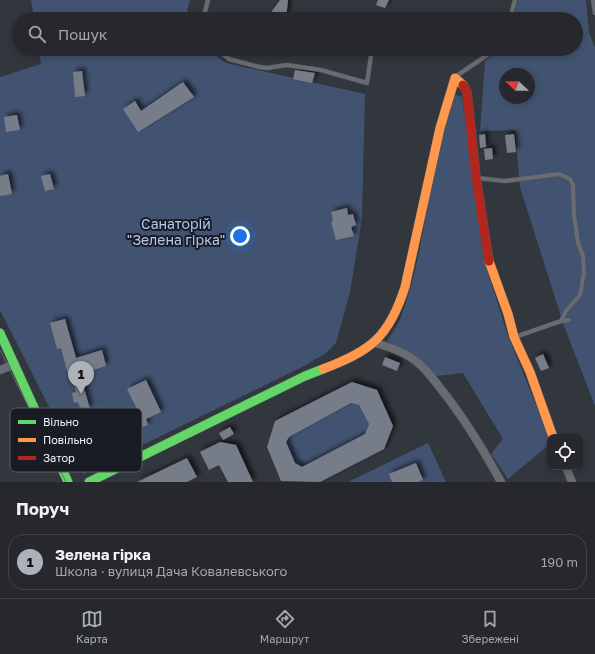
<!DOCTYPE html>
<html lang="uk">
<meta charset="utf-8">
<style>
:root{--surface:#26282e;--page:#32343a;--text:#f1f3f6;--muted:#a4a6aa;--line:#42444a;--accent:#adb2ba}
body{margin:0;font-family:"Golos Text",sans-serif;background:var(--page);color:var(--text)}
.controls{position:absolute;right:12px;bottom:12px;display:grid;overflow:hidden;border-radius:8px;box-shadow:0 2px 6px #0003}
.controls button{width:36px;height:36px;display:grid;place-items:center;padding:0;border:0;border-bottom:1px solid var(--line);background:var(--surface);color:var(--text);font:20px sans-serif}
.compass{position:absolute;left:499px;top:68px;width:36px;height:36px;border-radius:50%;background:var(--surface);box-shadow:0 2px 6px #0003;rotate:292deg}
.you{position:absolute;left:240px;top:236px;width:14px;height:14px;margin:-10px;border:3px solid #fff;border-radius:50%;background:#1a73e8;box-shadow:0 0 0 6px #1a73e833}
.badge{display:grid;place-items:center;width:26px;height:26px;border-radius:50%;background:var(--accent);color:#111;font-size:13px;font-weight:700}
.pin{position:absolute;translate:-50% -33px;filter:drop-shadow(0 1px 2px #0008)}
.pin::after{content:'';position:absolute;top:21px;width:14px;height:12px;background:inherit;clip-path:polygon(0 0,100% 0,50% 100%)}
.list{margin:0;padding:0;list-style:none}
h2{display:flex;justify-content:space-between;align-items:center;height:52px;margin:0;padding:0 16px;font-size:17px}
h2 small{font-size:13px;font-weight:400;color:var(--muted)}
.list li{display:grid;grid-template-columns:26px 1fr auto;gap:12px;align-items:center;box-sizing:border-box;height:56px;margin:0 8px 8px;padding:0 8px;border:1px solid var(--line);border-radius:16px}
.list b{display:block;font-size:15px;white-space:nowrap}
.list p{margin:0;font-size:13px;white-space:nowrap;color:var(--muted)}
.list em{font-size:13px;font-style:normal;color:var(--muted)}
.icon{flex:none;width:22px;height:22px;fill:none;stroke:currentColor;stroke-width:2;stroke-linecap:round;stroke-linejoin:round}
.map{position:relative;flex:none;width:595px;height:482px;overflow:hidden}
.search{position:absolute;background:var(--surface);box-shadow:0 2px 6px #0003;left:12px;right:12px;top:12px;height:44px;display:flex;align-items:center;gap:10px;box-sizing:border-box;padding:0 14px;border-radius:22px;color:var(--muted);font-size:15px}
.sheet{height:116px;background:var(--surface)}
nav{display:flex;justify-content:space-around;align-items:center;box-sizing:border-box;height:56px;border-top:1px solid var(--line);background:var(--surface);font-size:11px;color:var(--muted)}
nav a{display:grid;justify-items:center;gap:2px}
nav .on{color:var(--accent)}
.map>svg:first-child{display:block}
.green{fill:#425371;fill-rule:evenodd}
.building{fill:#767d89;fill-rule:evenodd;filter:url(#shadow)}
.lines{fill:none;stroke-linecap:round;stroke-linejoin:round}
.lane-casing{stroke:#4d5257;stroke-width:5}
.street-casing{stroke:#4d5257;stroke-width:9}
.fast-casing{stroke:#4d5257;stroke-width:10}
.slow-casing{stroke:#4d5257;stroke-width:10}
.jam-casing{stroke:#4d5257;stroke-width:10}
.lane{stroke:#686b71;stroke-width:4}
.street{stroke:#686b71;stroke-width:8}
.fast{stroke:#63d668;stroke-width:9}
.slow{stroke:#ff974d;stroke-width:9}
.jam{stroke:#b3261e;stroke-width:9}
.tram{stroke:#696c73;stroke-width:1}
.labels{text-anchor:middle;stroke-width:4;stroke-linejoin:round;paint-order:stroke}
.park-label{font-size:14px;fill:#b2c9f2;stroke:#191c22}
.key{fill:#191c22;stroke:#595d64;stroke-width:1}
.key-label{font-size:11px;fill:#eff4fd}
</style>
<div class="map">
<svg width="595" height="482" viewBox="0 0 595 482">
<defs>
<filter id="shadow"><feDropShadow dx="3.5" dy="-3.5" stdDeviation="2" flood-color="#0009"/></filter>
</defs>
<rect width="100%" height="100%" fill="#32363d"/>
<g class="green">
<path d="M 31,0 L 190,0 L 185,19 L 34,19 Z"/>
<path d="M 518,0 L 586,0 L 589,33 L 595,47 L 595,406 L 564,326 L 520,187 L 515,130 L 480,131 L 485,61 L 502,49 L 576,49 L 576,19 L 513,19 ZM 505,74 L 529,74 L 529,98 L 505,98 Z"/>
<path d="M 39,49 L 207,49 L 226,63 L 365,94 L 362,218 L 350,292 L 336,343 L 326,353 L 304,366 L 83,474 L 0,310 L 0,77 L 41,64 Z"/>
<path d="M 453,94 L 462,97 L 484,260 L 508,336 L 550,439 L 550,444 L 508,479 L 491,454 L 503,439 L 463,373 L 436,376 L 414,356 L 387,341 C 392,333 399,324 402,314 C 428,243 428,165 453,94 Z"/>
<path d="M 351,403 L 359,405 L 369,424 L 365,434 L 302,467 L 295,463 L 286,442 L 289,437 Z"/>
<path d="M 428,443 L 446,482 L 348,482 Z"/>
</g>
<g class="building">
<path d="M 280,0 L 288,0 L 286,19 L 269,19 L 272,11 Z"/>
<path d="M 378,0 L 389,0 L 385,8 L 376,5 Z"/>
<path d="M 295,70 L 315,73 L 312,83 L 293,79 Z"/>
<path d="M 82,71 L 85,96 L 75,97 L 73,72 Z"/>
<path d="M 183,82 L 194,97 L 138,132 L 123,109 L 135,101 L 141,111 Z"/>
<path d="M 17,115 L 20,130 L 6,132 L 4,117 Z"/>
<path d="M 485,134 L 486,147 L 480,148 L 479,135 Z"/>
<path d="M 514,134 L 516,152 L 507,153 L 505,135 Z"/>
<path d="M 492,148 L 493,159 L 485,160 L 484,149 Z"/>
<path d="M 8,174 L 12,194 L 0,196 L 0,176 Z"/>
<path d="M 50,174 L 54,189 L 45,191 L 41,176 Z"/>
<path d="M 347,208 L 348,215 L 353,214 L 356,225 L 351,227 L 354,236 L 336,240 L 331,222 L 333,221 L 331,212 Z"/>
<path d="M 65,319 L 76,358 L 102,350 L 106,366 L 80,374 L 90,409 L 81,411 L 78,402 L 74,403 L 72,393 L 76,392 L 72,378 L 69,379 L 61,348 L 57,349 L 50,323 Z"/>
<path d="M 543,354 L 549,368 L 541,371 L 535,358 Z"/>
<path d="M 385,357 L 400,363 L 397,371 L 382,365 Z"/>
<path d="M 146,380 L 161,412 L 146,419 L 148,425 L 119,434 L 114,421 L 139,413 L 127,389 Z"/>
<path d="M 352,382 L 377,390 L 393,426 L 384,449 L 320,482 L 281,481 L 267,447 L 275,421 ZM 351,403 L 359,405 L 369,424 L 365,434 L 302,467 L 295,463 L 286,442 L 289,437 Z"/>
<path d="M 230,427 L 234,434 L 223,440 L 219,433 Z"/>
<path d="M 220,442 L 236,445 L 253,482 L 228,482 L 219,465 L 209,470 L 200,452 Z"/>
<path d="M 187,458 L 197,477 L 187,482 L 137,482 Z"/>
<path d="M 416,463 L 423,480 L 418,482 L 392,482 L 389,474 Z"/>
</g>
<g class="lines">
<g class="lane-casing">
<g id="lane">
<path d="M 593,0 L 595,13"/>
<path d="M 203,19 L 208,0"/>
<path d="M 377,19 L 377,17"/>
<path d="M 510,19 L 515,0"/>
<path d="M 216,49 L 229,59 L 259,67 L 267,68 L 287,65 L 321,70 L 367,83 L 372,49"/>
<path d="M 455,77 L 496,49"/>
<path d="M 477,178 L 505,181 L 559,174 L 570,179 L 573,185 L 574,215 L 578,243 L 583,256 L 584,273 L 580,295 L 566,311 L 561,321"/>
<path d="M 515,337 L 561,321 L 569,320"/>
</g>
</g>
<g class="street-casing">
<g id="street">
<path d="M 375,343 C 390,347 405,352 417,362 C 426,369 434,380 441,389 C 464,418 483,449 501,482"/>
<path d="M 0,370 L 15,364"/>
<path d="M 566,467 L 572,482"/>
</g>
</g>
<g class="fast-casing">
<g id="fast">
<path d="M 0,333 L 68,482"/>
<path d="M 89,482 L 305,376 L 323,369"/>
</g>
</g>
<g class="slow-casing">
<g id="slow">
<path d="M 489,261 L 508,314 L 514,337 L 530,372 L 553,437"/>
<path d="M 323,369 C 371,351 389,337 405,287 L 440,128 L 455,78 L 463,85"/>
</g>
</g>
<g class="jam-casing">
<path id="jam" d="M 463,85 L 467,92 L 476,178 L 489,261"/>
</g>
<use href="#lane" class="lane"/>
<use href="#street" class="street"/>
<use href="#fast" class="fast"/>
<use href="#slow" class="slow"/>
<use href="#jam" class="jam"/>
<path class="tram" d="M 0,350 L 66,482"/>
</g>
<g class="labels">
<g class="park-label">
<text x="176" y="229">Санаторій<tspan x="176" dy="16">"Зелена гірка"</tspan></text>
</g>
</g>
<rect x="10" y="408" width="132" height="64" rx="6" class="key"/>
<rect x="18" y="420" width="18" height="4" fill="#63d668"/>
<rect x="18" y="438" width="18" height="4" fill="#ff974d"/>
<rect x="18" y="456" width="18" height="4" fill="#b3261e"/>
<g class="key-label">
<text x="43" y="426">Вільно</text>
<text x="43" y="444">Повільно</text>
<text x="43" y="462">Затор</text>
</g>
</svg>
<div class="controls">
<button><svg class="icon" aria-label="locate" viewBox="0 0 24 24"><circle cx="12" cy="12" r="6"/><path d="M12 2v4M12 18v4M2 12h4M18 12h4"/></svg></button>
</div>
<svg class="compass" viewBox="-18 -18 36 36"><path d="M0-13l5 13h-10z" fill="#e53935"/><path d="M0 13l5-13h-10z" fill="#a4a6aa"/></svg>
<div class="you"></div>
<div class="pin badge" style="left:81px;top:394px">1</div>
<div class="search"><svg class="icon" aria-label="search" viewBox="0 0 24 24"><circle cx="10" cy="10" r="6"/><path d="M15 15l6 6"/></svg>Пошук</div>
</div>
<section class="sheet">
<h2>Поруч<small></small></h2>
<ul class="list">
<li><span class="badge">1</span><div><b>Зелена гірка</b><p>Школа · вулиця Дача Ковалевського</p></div><em>190 m</em></li>
</ul>
</section>
<nav>
<a class="on"><svg class="icon" aria-label="map" viewBox="0 0 24 24"><path d="M3 6l6-2 6 2 6-2v14l-6 2-6-2-6 2zM9 4v14M15 6v14"/></svg>Карта</a>
<a><svg class="icon" aria-label="directions" viewBox="0 0 24 24"><path d="M12 3l9 9-9 9-9-9zM9 14v-3h6M13 9l2 2-2 2"/></svg>Маршрут</a>
<a><svg class="icon" aria-label="saved" viewBox="0 0 24 24"><path d="M7 4h10v16l-5-4-5 4z"/></svg>Збережені</a>
</nav>
